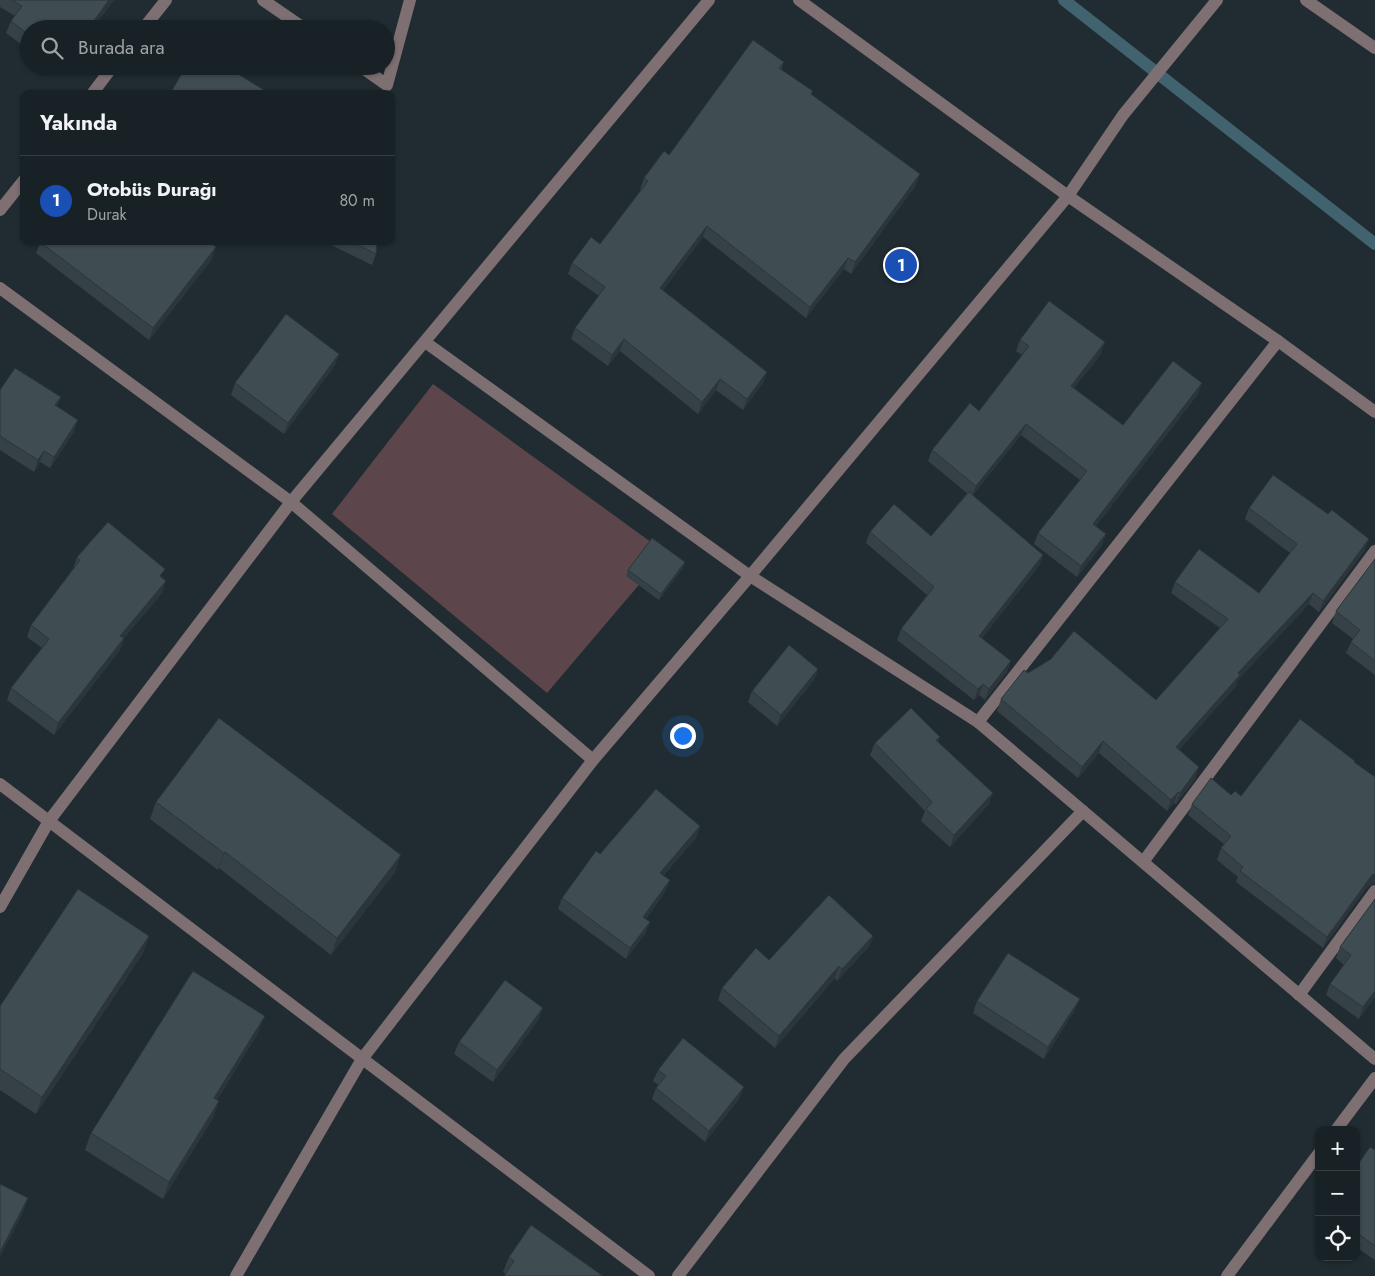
<!DOCTYPE html>
<html lang="tr">
<meta charset="utf-8">
<style>
:root{--surface:#182125;--page:#21292d;--text:#f1f3f6;--muted:#9fa3a7;--line:#363e42;--accent:#8c9099}
body{margin:0;font-family:Jost,sans-serif;background:var(--page);color:var(--text)}
.controls{position:absolute;right:15px;bottom:15px;display:grid;overflow:hidden;border-radius:10px;box-shadow:0 1px 4px #0004}
.controls button{width:45px;height:45px;display:grid;place-items:center;padding:0;border:0;border-bottom:1px solid var(--line);background:var(--surface);color:var(--text);font:25px sans-serif}
.you{position:absolute;left:682px;top:735px;width:18px;height:18px;margin:-12px;border:4px solid #fff;border-radius:50%;background:#1a73e8;box-shadow:0 0 0 8px #1a73e833}
.badge{display:grid;place-items:center;width:32px;height:32px;border-radius:50%;background:var(--accent);color:#fff;font-size:16px;font-weight:700}
.pin{position:absolute;translate:-50% -50%;border:2px solid #fff;box-shadow:0 1px 5px #0006}
.list{margin:0;padding:0;list-style:none}
h2{display:flex;justify-content:space-between;align-items:center;height:65px;margin:0;padding:0 20px;font-size:21px}
h2 small{font-size:16px;font-weight:400;color:var(--muted)}
.list li{display:grid;grid-template-columns:32px 1fr auto;gap:15px;align-items:center;box-sizing:border-box;height:90px;padding:0 20px;border-top:1px solid var(--line)}
.list b{display:block;font-size:19px;white-space:nowrap}
.list p{margin:0;font-size:16px;white-space:nowrap;color:var(--muted)}
.list em{font-size:16px;font-style:normal;color:var(--muted)}
.icon{flex:none;width:28px;height:28px;fill:none;stroke:currentColor;stroke-width:2;stroke-linecap:round;stroke-linejoin:round}
.map{position:relative;flex:none;width:1375px;height:1276px;overflow:hidden}
.search{position:absolute;background:var(--surface);box-shadow:0 1px 4px #0004;left:20px;top:20px;width:375px;height:55px;display:flex;align-items:center;gap:12px;box-sizing:border-box;padding:0 18px;border-radius:28px;color:var(--muted);font-size:19px}
.panel{position:absolute;background:var(--surface);box-shadow:0 1px 4px #0004;left:20px;top:90px;width:375px;height:155px;border-radius:10px}
.map>svg:first-child{display:block}
.green{fill:#5c464b}
.lines{fill:none;stroke-linecap:round;stroke-linejoin:round}
.stream{stroke:#416370;stroke-width:12}
.minor{stroke:#7e6f72;stroke-width:12}
.wall{fill:#364147}
.shaded-wall{fill:#2c3539}
.building{fill:#3f4c52;stroke:#2c3539}
</style>
<div class="map">
<svg width="1375" height="1276" viewBox="0 0 1375 1276">
<rect width="100%" height="100%" fill="#202c31"/>
<path class="green" d="M 433,384 L 666,553 L 547,693 L 332,514 Z"/>
<g class="lines">
<path class="stream" d="M 1064,0 L 1375,244"/>
<g class="minor">
<path d="M 263,0 L 305,29"/>
<path d="M 799,0 L 1068,196 L 1278,341 L 1375,412"/>
<path d="M 1306,0 L 1375,48"/>
<path d="M 143,29 L 166,0"/>
<path d="M 360,66 L 387,85 L 410,0"/>
<path d="M 92,94 L 113,66"/>
<path d="M 0,210 L 24,180"/>
<path d="M 0,288 L 291,502 L 593,760"/>
<path d="M 425,342 L 750,576 L 978,722 L 1375,1059"/>
<path d="M 978,722 L 1278,341"/>
<path d="M 0,784 L 649,1276"/>
<path d="M 1143,862 L 1375,551"/>
<path d="M 0,907 L 49,821 L 291,502 L 709,0"/>
<path d="M 1299,995 L 1375,891"/>
<path d="M 1336,1130 L 1375,1078"/>
<path d="M 236,1276 L 362,1059 L 593,760 L 750,576 L 1068,196 L 1123,115 L 1217,0"/>
<path d="M 678,1276 L 844,1059 L 1083,811"/>
<path d="M 1227,1276 L 1319,1153"/>
</g>
</g>
<g class="wall">
<path d="M 0,0 L 114,0 L 92,29 L 29,29 L 29,50 L 6,33 L 11,21 L 15,16 L 0,7 Z"/>
<path d="M 784,62 L 781,70 L 812,95 L 916,185 L 851,274 L 844,269 L 806,318 L 703,237 L 663,290 L 767,372 L 763,383 L 743,410 L 716,390 L 698,414 L 620,351 L 608,366 L 571,339 L 575,328 L 599,296 L 568,274 L 572,263 L 600,244 L 641,190 L 640,189 L 644,178 L 669,155 Z"/>
<path d="M 51,66 L 64,66 L 60,73 Z"/>
<path d="M 41,241 L 212,259 L 149,340 L 36,253 Z"/>
<path d="M 323,241 L 377,241 L 376,254 L 372,265 Z"/>
<path d="M 1020,340 L 1101,354 L 1074,388 L 1123,425 L 1198,394 L 1096,526 L 1102,545 L 1077,577 L 1034,544 L 1038,533 L 1080,480 L 1021,435 L 973,495 L 1043,555 L 1039,566 L 982,638 L 1007,672 L 985,700 L 979,695 L 974,700 L 897,640 L 901,629 L 927,595 L 866,543 L 870,532 L 931,536 L 967,493 L 928,461 L 932,450 L 979,411 L 1022,355 L 1016,351 Z"/>
<path d="M 339,354 L 335,365 L 284,434 L 231,395 L 235,383 Z"/>
<path d="M 0,390 L 61,397 L 57,406 L 74,432 L 50,468 L 40,462 L 34,472 L 0,450 Z"/>
<path d="M 1249,508 L 1365,550 L 1319,612 L 1309,604 L 1237,681 L 1236,686 L 1179,750 L 1195,779 L 1176,804 L 1174,803 L 1167,811 L 1099,753 L 1078,778 L 997,711 L 1001,699 L 1028,673 L 1156,700 L 1220,628 L 1171,593 L 1175,582 L 1259,593 L 1290,553 L 1245,519 Z"/>
<path d="M 77,557 L 162,578 L 162,593 L 124,638 L 120,650 L 54,735 L 7,700 L 11,688 L 42,648 L 27,637 L 31,625 L 73,569 Z"/>
<path d="M 1375,559 L 1375,675 L 1346,653 L 1351,642 L 1353,639 L 1332,623 L 1336,611 Z"/>
<path d="M 685,562 L 683,568 L 659,600 L 626,576 L 628,570 Z"/>
<path d="M 818,669 L 814,680 L 777,726 L 748,702 L 752,691 Z"/>
<path d="M 940,737 L 938,741 L 989,804 L 950,847 L 921,821 L 925,811 L 870,755 L 875,743 Z"/>
<path d="M 1355,761 L 1355,763 L 1375,777 L 1375,883 L 1368,886 L 1323,948 L 1236,882 L 1238,877 L 1217,860 L 1221,848 L 1224,844 L 1188,815 L 1192,804 L 1231,795 L 1241,796 Z"/>
<path d="M 156,802 L 395,872 L 331,955 L 219,868 L 218,870 L 150,819 Z"/>
<path d="M 700,826 L 696,838 L 663,876 L 670,880 L 665,892 L 646,919 L 650,922 L 645,934 L 626,959 L 558,909 L 562,898 L 600,854 Z"/>
<path d="M 1375,899 L 1375,997 L 1359,1019 L 1326,995 L 1330,984 L 1344,965 L 1336,958 L 1340,947 Z"/>
<path d="M 149,936 L 143,953 L 36,1114 L 0,1090 L 0,1006 Z"/>
<path d="M 873,936 L 869,947 L 837,981 L 835,978 L 775,1048 L 718,1000 L 722,988 L 769,960 Z"/>
<path d="M 977,1001 L 1075,1010 L 1044,1059 L 973,1013 Z"/>
<path d="M 539,1019 L 493,1082 L 454,1054 L 459,1042 Z"/>
<path d="M 258,1033 L 217,1100 L 213,1118 L 163,1199 L 85,1150 L 91,1133 Z"/>
<path d="M 658,1070 L 739,1099 L 705,1142 L 652,1099 L 656,1088 L 658,1085 L 653,1081 Z"/>
<path d="M 1375,1150 L 1375,1260 L 1356,1247 L 1356,1167 Z"/>
<path d="M 509,1257 L 603,1276 L 505,1274 L 503,1272 Z"/>
</g>
<g class="shaded-wall">
<path d="M 109,0 L 114,0 L 92,29 L 88,29 Z"/>
<path d="M 62,66 L 64,66 L 60,73 Z"/>
<path d="M 920,174 L 916,185 L 851,274 L 855,262 Z"/>
<path d="M 707,226 L 703,237 L 656,300 L 660,288 Z"/>
<path d="M 216,247 L 212,259 L 149,340 L 153,328 Z"/>
<path d="M 848,258 L 844,269 L 806,318 L 810,307 Z"/>
<path d="M 624,339 L 620,351 L 608,366 L 612,355 Z"/>
<path d="M 1105,342 L 1101,354 L 1067,397 L 1071,386 Z"/>
<path d="M 339,354 L 335,365 L 284,434 L 288,423 Z"/>
<path d="M 767,372 L 763,383 L 743,410 L 747,399 Z"/>
<path d="M 720,379 L 716,390 L 698,414 L 702,402 Z"/>
<path d="M 1202,383 L 1198,394 L 1089,535 L 1093,524 Z"/>
<path d="M 61,397 L 57,408 L 55,405 Z"/>
<path d="M 78,420 L 74,432 L 50,468 L 54,457 Z"/>
<path d="M 1026,424 L 1021,435 L 971,497 L 976,486 Z"/>
<path d="M 44,451 L 40,462 L 34,472 L 38,460 Z"/>
<path d="M 1106,534 L 1102,545 L 1077,577 L 1081,566 Z"/>
<path d="M 1369,539 L 1365,550 L 1319,612 L 1323,601 Z"/>
<path d="M 1043,555 L 1039,566 L 975,647 L 979,636 Z"/>
<path d="M 685,562 L 683,568 L 659,600 L 661,594 Z"/>
<path d="M 166,581 L 162,593 L 116,647 L 120,636 Z"/>
<path d="M 1313,593 L 1309,604 L 1237,681 L 1236,686 L 1172,758 L 1176,747 L 1238,673 Z"/>
<path d="M 124,638 L 120,650 L 54,735 L 58,723 Z"/>
<path d="M 1011,661 L 1007,672 L 985,700 L 989,689 Z"/>
<path d="M 818,669 L 814,680 L 777,726 L 781,715 Z"/>
<path d="M 983,684 L 979,695 L 974,700 L 978,689 Z"/>
<path d="M 1103,741 L 1099,753 L 1078,778 L 1082,767 Z"/>
<path d="M 1199,767 L 1195,779 L 1176,804 L 1180,793 Z"/>
<path d="M 1178,792 L 1174,803 L 1167,811 L 1171,800 Z"/>
<path d="M 993,793 L 989,804 L 950,847 L 954,835 Z"/>
<path d="M 700,826 L 696,838 L 656,884 L 660,873 Z"/>
<path d="M 225,852 L 219,868 L 218,870 L 224,853 Z"/>
<path d="M 401,855 L 395,872 L 331,955 L 337,938 Z"/>
<path d="M 1375,874 L 1375,883 L 1368,886 L 1323,948 L 1327,937 L 1372,875 Z"/>
<path d="M 670,880 L 665,892 L 639,928 L 643,917 Z"/>
<path d="M 650,922 L 645,934 L 626,959 L 630,948 Z"/>
<path d="M 149,936 L 143,953 L 36,1114 L 42,1097 Z"/>
<path d="M 873,936 L 869,947 L 837,981 L 842,969 Z"/>
<path d="M 839,966 L 835,978 L 775,1048 L 779,1036 Z"/>
<path d="M 1375,991 L 1375,997 L 1359,1019 L 1363,1007 Z"/>
<path d="M 1080,999 L 1075,1010 L 1044,1059 L 1048,1047 Z"/>
<path d="M 543,1008 L 539,1019 L 493,1082 L 497,1070 Z"/>
<path d="M 265,1016 L 258,1033 L 208,1115 L 214,1098 Z"/>
<path d="M 744,1087 L 739,1099 L 705,1142 L 709,1131 Z"/>
<path d="M 219,1101 L 213,1118 L 163,1199 L 169,1182 Z"/>
<path d="M 28,1198 L 22,1215 L 0,1257 L 0,1252 Z"/>
</g>
<g class="building">
<path d="M 12,0 L 109,0 L 88,29 L 29,29 L 29,35 L 11,21 L 22,6 Z"/>
<path d="M 753,40 L 784,62 L 779,68 L 813,91 L 811,94 L 920,174 L 855,262 L 848,258 L 810,307 L 707,226 L 660,288 L 767,372 L 747,399 L 720,379 L 702,402 L 624,339 L 612,355 L 575,328 L 605,287 L 572,263 L 591,237 L 600,244 L 648,181 L 644,178 L 664,151 L 669,155 Z"/>
<path d="M 186,66 L 189,66 L 194,69 L 196,66 L 225,66 L 264,90 L 261,94 L 170,94 Z"/>
<path d="M 41,241 L 209,241 L 216,247 L 153,328 L 40,242 Z"/>
<path d="M 350,241 L 377,241 L 376,254 Z"/>
<path d="M 1049,301 L 1105,342 L 1071,386 L 1123,425 L 1173,361 L 1202,383 L 1093,524 L 1106,534 L 1081,566 L 1038,533 L 1087,471 L 1026,424 L 976,486 L 932,450 L 970,403 L 979,411 L 1029,346 L 1020,340 Z"/>
<path d="M 286,314 L 339,354 L 288,423 L 235,383 Z"/>
<path d="M 15,368 L 61,397 L 55,405 L 78,420 L 54,457 L 44,451 L 38,460 L 0,436 L 0,390 Z"/>
<path d="M 1273,475 L 1328,514 L 1332,510 L 1369,539 L 1323,601 L 1313,593 L 1238,673 L 1240,675 L 1176,747 L 1199,767 L 1180,793 L 1178,792 L 1171,800 L 1103,741 L 1082,767 L 1001,699 L 1024,670 L 1028,673 L 1051,659 L 1074,631 L 1156,700 L 1228,619 L 1175,582 L 1199,549 L 1259,593 L 1297,544 L 1249,508 Z"/>
<path d="M 969,492 L 1043,555 L 979,636 L 1011,661 L 989,689 L 983,684 L 978,689 L 901,629 L 934,587 L 870,532 L 894,504 L 931,536 Z"/>
<path d="M 108,522 L 165,569 L 160,576 L 166,581 L 120,636 L 124,638 L 58,723 L 11,688 L 49,639 L 31,625 L 80,560 L 77,557 Z"/>
<path d="M 652,538 L 685,562 L 661,594 L 628,570 Z"/>
<path d="M 1375,559 L 1375,661 L 1351,642 L 1360,630 L 1336,611 Z"/>
<path d="M 789,645 L 818,669 L 781,715 L 752,691 Z"/>
<path d="M 911,708 L 940,737 L 936,740 L 993,793 L 954,835 L 926,809 L 932,802 L 875,743 Z"/>
<path d="M 219,718 L 401,855 L 337,938 L 225,852 L 224,853 L 156,802 Z"/>
<path d="M 1300,719 L 1355,761 L 1354,762 L 1375,777 L 1375,874 L 1372,875 L 1327,937 L 1240,871 L 1243,867 L 1221,848 L 1231,836 L 1192,804 L 1211,778 L 1231,795 L 1235,791 L 1241,796 Z"/>
<path d="M 656,789 L 700,826 L 660,873 L 670,880 L 643,917 L 650,922 L 630,948 L 562,898 L 596,851 L 600,854 Z"/>
<path d="M 78,889 L 149,936 L 42,1097 L 0,1069 L 0,1006 Z"/>
<path d="M 829,895 L 873,936 L 842,969 L 839,966 L 779,1036 L 722,988 L 756,948 L 769,960 Z"/>
<path d="M 1375,899 L 1375,991 L 1363,1007 L 1330,984 L 1351,955 L 1340,947 Z"/>
<path d="M 1008,953 L 1080,999 L 1048,1047 L 977,1001 Z"/>
<path d="M 193,971 L 265,1016 L 214,1098 L 219,1101 L 169,1182 L 91,1133 Z"/>
<path d="M 505,980 L 543,1008 L 497,1070 L 459,1042 Z"/>
<path d="M 683,1038 L 744,1087 L 709,1131 L 656,1088 L 666,1076 L 658,1070 Z"/>
<path d="M 1370,1147 L 1375,1150 L 1375,1246 L 1356,1232 L 1356,1167 Z"/>
<path d="M 0,1184 L 28,1198 L 0,1252 Z"/>
<path d="M 531,1225 L 603,1276 L 504,1276 L 514,1261 L 509,1257 Z"/>
</g>
</svg>
<div class="controls">
<button>+</button>
<button>−</button>
<button><svg class="icon" aria-label="locate" viewBox="0 0 24 24"><circle cx="12" cy="12" r="6"/><path d="M12 2v4M12 18v4M2 12h4M18 12h4"/></svg></button>
</div>
<div class="you"></div>
<div class="pin badge" style="left:901px;top:265px;background:#1a4fb4">1</div>
<div class="search"><svg class="icon" aria-label="search" viewBox="0 0 24 24"><circle cx="10" cy="10" r="6"/><path d="M15 15l6 6"/></svg>Burada ara</div>
<section class="panel">
<h2>Yakında<small></small></h2>
<ul class="list">
<li><span class="badge" style="background:#1a4fb4">1</span><div><b>Otobüs Durağı</b><p>Durak</p></div><em>80 m</em></li>
</ul>
</section>
</div>
